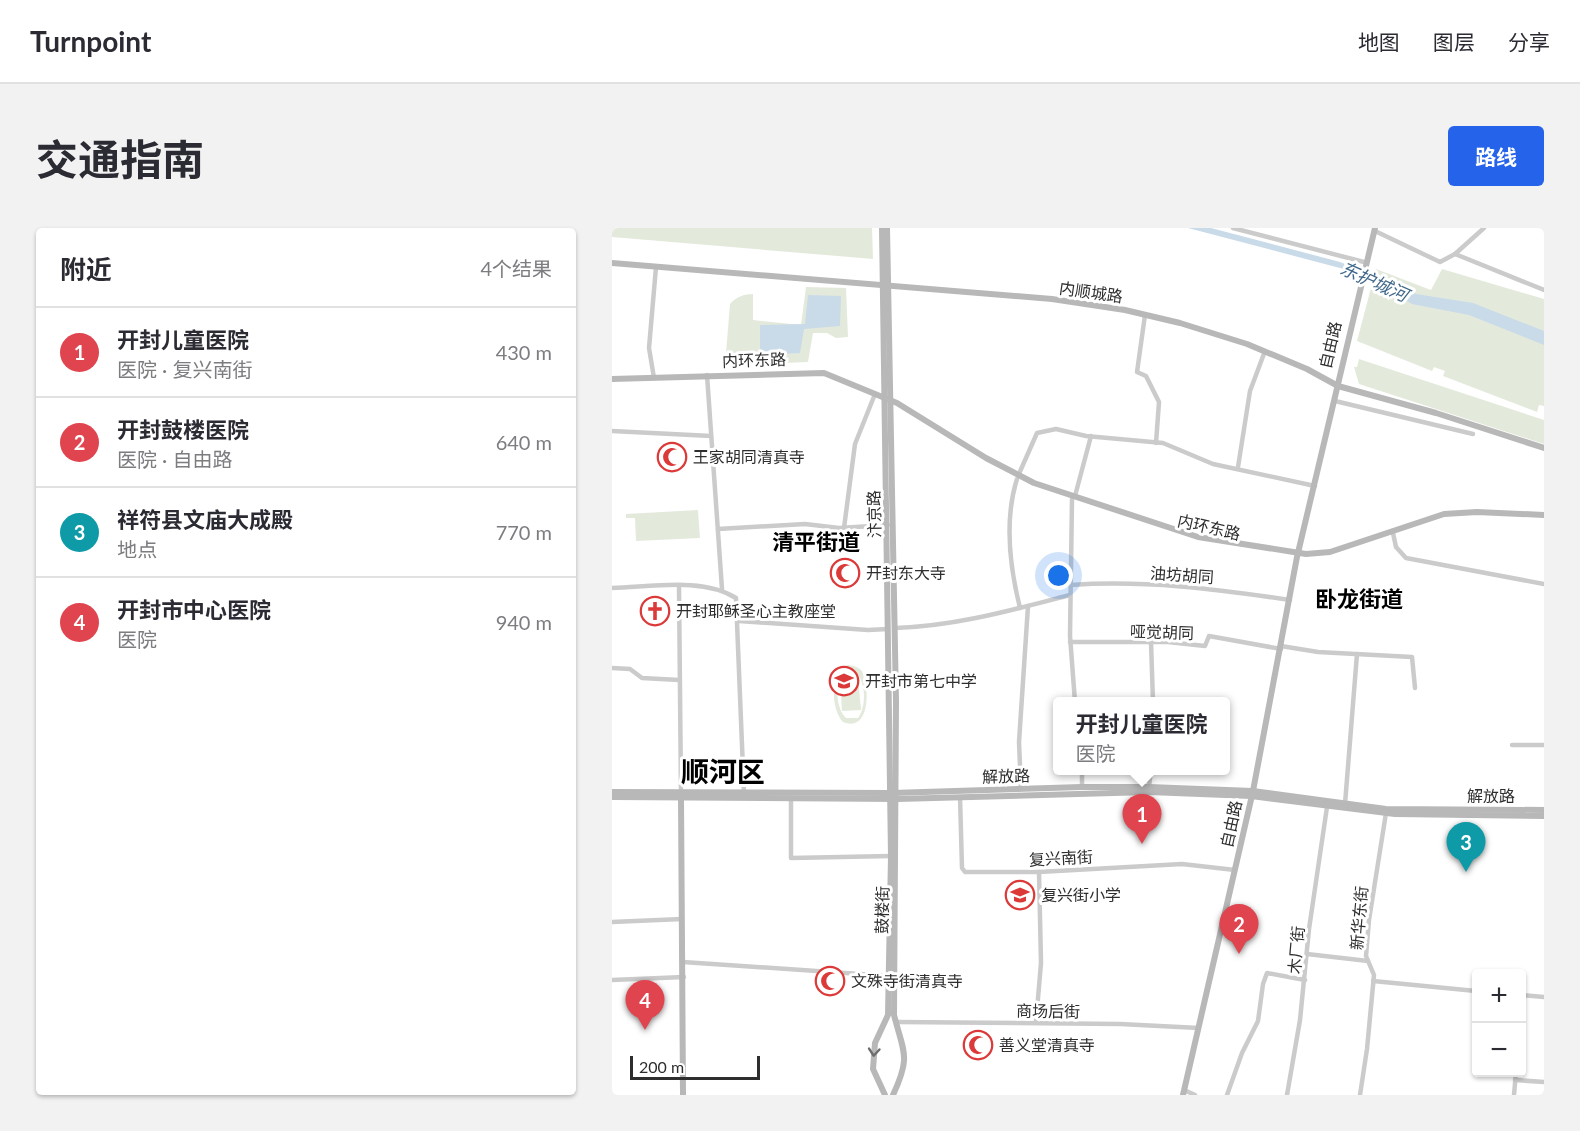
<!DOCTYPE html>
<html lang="zh">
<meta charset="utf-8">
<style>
:root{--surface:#fff;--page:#f2f2f3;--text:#2b2b33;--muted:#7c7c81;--line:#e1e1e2;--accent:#2563eb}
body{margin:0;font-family:Lato,"Noto Sans SC",sans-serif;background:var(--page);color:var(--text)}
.controls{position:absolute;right:18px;bottom:18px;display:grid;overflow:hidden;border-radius:6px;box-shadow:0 2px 4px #0004}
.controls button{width:54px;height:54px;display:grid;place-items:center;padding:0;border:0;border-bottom:2px solid var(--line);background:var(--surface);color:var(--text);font:30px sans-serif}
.scale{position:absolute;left:18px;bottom:15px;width:130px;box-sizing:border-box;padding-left:6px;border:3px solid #2e2e2e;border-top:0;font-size:16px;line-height:21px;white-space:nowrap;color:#2e2e2e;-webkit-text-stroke:4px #fff;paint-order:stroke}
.you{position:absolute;left:447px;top:348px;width:21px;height:21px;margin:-15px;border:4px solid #fff;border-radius:50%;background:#1a73e8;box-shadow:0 0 0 9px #1a73e833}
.badge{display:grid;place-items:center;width:39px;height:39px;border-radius:50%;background:var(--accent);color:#fff;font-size:20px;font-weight:700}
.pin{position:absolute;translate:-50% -50px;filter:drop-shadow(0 2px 3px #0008)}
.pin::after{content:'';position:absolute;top:32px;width:21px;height:18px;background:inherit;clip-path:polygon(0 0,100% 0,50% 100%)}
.popup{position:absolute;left:441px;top:469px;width:177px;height:78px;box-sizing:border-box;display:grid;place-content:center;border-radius:6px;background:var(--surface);filter:drop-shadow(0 2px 4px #0005);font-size:20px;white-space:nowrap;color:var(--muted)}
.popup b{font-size:22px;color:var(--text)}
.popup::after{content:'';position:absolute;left:50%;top:100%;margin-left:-12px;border:12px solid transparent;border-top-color:var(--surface)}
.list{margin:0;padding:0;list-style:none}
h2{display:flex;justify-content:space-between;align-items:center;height:78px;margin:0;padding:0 24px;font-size:26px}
h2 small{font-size:20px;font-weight:400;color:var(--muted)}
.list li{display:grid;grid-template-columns:39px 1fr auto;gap:18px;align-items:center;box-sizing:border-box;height:90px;padding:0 24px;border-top:2px solid var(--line)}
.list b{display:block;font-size:22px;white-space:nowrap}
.list p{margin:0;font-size:20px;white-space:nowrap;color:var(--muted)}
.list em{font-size:20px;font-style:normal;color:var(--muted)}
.map{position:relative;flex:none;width:932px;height:867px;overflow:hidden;border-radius:6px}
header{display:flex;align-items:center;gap:36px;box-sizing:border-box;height:84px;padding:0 30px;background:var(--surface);border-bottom:2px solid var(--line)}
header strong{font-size:28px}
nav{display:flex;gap:33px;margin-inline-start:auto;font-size:21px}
.intro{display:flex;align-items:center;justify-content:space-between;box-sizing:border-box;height:144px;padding:0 36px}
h1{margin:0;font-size:42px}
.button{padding:15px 27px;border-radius:6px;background:var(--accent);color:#fff;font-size:21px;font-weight:700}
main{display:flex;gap:36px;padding:0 36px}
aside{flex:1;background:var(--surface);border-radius:6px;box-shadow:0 2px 4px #0004}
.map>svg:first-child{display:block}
.green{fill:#e3eadc;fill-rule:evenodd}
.water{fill:#c9dae9}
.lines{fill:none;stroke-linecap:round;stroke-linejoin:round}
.street{stroke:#cbcbcb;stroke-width:4.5}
.secondary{stroke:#b8b8b8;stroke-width:6}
.oneway{stroke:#6c6c6c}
.labels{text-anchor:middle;stroke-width:6;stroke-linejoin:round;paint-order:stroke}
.street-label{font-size:16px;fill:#2e2e2e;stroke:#fff}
.poi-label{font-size:16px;fill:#2e2e2e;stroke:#fff;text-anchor:start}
.water-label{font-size:18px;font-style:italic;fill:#40688b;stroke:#fff}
.district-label{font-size:22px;font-weight:bold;fill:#000;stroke:#fff}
.town-label{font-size:28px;font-weight:bold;fill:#000;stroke:#fff}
</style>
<header>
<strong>Turnpoint</strong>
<nav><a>地图</a><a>图层</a><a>分享</a></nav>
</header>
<div class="intro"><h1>交通指南</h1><a class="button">路线</a></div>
<main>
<aside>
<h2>附近<small>4个结果</small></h2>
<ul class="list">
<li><span class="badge" style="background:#e0444e">1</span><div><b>开封儿童医院</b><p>医院 · 复兴南街</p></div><em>430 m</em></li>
<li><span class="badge" style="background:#e0444e">2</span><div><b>开封鼓楼医院</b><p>医院 · 自由路</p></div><em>640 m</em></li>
<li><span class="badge" style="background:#0f9aa8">3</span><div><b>祥符县文庙大成殿</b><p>地点</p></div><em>770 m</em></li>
<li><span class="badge" style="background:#e0444e">4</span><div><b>开封市中心医院</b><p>医院</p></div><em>940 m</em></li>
</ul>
</aside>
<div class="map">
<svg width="932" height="867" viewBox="0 0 932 867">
<rect width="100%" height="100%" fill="#fff"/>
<g class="green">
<path d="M 0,0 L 260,0 L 261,31 L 0,9 Z"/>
<path d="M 764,41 L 819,62 L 830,41 L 932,71 L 932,178 L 927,177 L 925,184 L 831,148 L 833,143 L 822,139 L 820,143 L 745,113 Z"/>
<path d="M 194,59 L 234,60 L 236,109 L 224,110 L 215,105 L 201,105 L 196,134 L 113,137 L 118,76 C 124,69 132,66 141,66 L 141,92 L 189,97 Z"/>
<path d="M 747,131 L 932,192 L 932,216 L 747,156 L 742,139 L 745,139 Z"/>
<path d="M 86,282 L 88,310 L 24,313 L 23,290 L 14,290 L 14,286 Z"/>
<path d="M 236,437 C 241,438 245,438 249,442 C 257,451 261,506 231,494 C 219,482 217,443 236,437 ZM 237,441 C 254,444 256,478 246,490 L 234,490 C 223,480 221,446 237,441 Z"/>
<path d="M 246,450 L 249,482 L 230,483 L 228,451 Z"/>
</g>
<g class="water">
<path d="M 576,0 L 599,0 L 728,34 L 804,66 L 861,75 L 932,103 L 932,117 L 857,87 L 800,76 L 747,45 Z"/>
<path d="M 196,67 L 229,68 L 228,98 L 192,101 L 188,125 L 148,127 L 148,97 L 193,96 Z"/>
</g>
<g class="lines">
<g class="street">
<path d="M 621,0 L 752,34"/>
<path d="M 763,3 L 828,34 L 843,26 L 872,0"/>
<path d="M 843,26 L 932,62"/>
<path d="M 533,87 L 525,144 L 534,148 L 547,174 L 544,215"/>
<path d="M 95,147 L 110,361"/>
<path d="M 42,150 L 37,120 L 44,39"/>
<path d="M 723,173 L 861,206"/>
<path d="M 0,203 L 99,208"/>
<path d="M 626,239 L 638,163 L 653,123"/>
<path d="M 406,248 L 425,205 L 444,201 L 474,208 L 551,215 L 601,236 L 703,258"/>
<path d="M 405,251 C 392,292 398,340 408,380"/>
<path d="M 463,268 L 479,208"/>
<path d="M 460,271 L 458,408 L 463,474"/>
<path d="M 232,300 L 243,216 L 263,166"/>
<path d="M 106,301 L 193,296 L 227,300 L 276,297"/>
<path d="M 781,305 L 784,319 L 794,330 L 932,356"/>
<path d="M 459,357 C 533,352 604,361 678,372"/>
<path d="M 67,359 L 69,565"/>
<path d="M 0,360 C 39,359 91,349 124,370 L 132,566"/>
<path d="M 127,393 L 256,402 L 276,401"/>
<path d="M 283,400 C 344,398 400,382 458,367"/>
<path d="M 458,414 L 556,414 L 593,418 L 597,408 L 669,421"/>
<path d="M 539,414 L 541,474"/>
<path d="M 669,418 L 706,424 L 800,429 L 803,460"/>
<path d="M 0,440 L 18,441 L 30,450 L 67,452"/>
<path d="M 900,517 L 932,517"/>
<path d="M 470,542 L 470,559"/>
<path d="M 537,559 L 539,542"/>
<path d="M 409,561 L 407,514 L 416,378"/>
<path d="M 348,569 L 350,640 L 353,644 L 427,644 L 570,636 L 623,642"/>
<path d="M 179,571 L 179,630 L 279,628"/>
<path d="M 733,576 L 745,426"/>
<path d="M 0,694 L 70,691"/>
<path d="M 695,726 L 756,733"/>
<path d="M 71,734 L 277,748"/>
<path d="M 0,752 L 72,749"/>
<path d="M 761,753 L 864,763"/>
<path d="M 909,767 L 932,769"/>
<path d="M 909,779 L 911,767"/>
<path d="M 285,794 L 508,796 L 587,800"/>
<path d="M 424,794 L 429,735 L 427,644"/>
<path d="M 903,852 L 932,854"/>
<path d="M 572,862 L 583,867"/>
<path d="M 615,867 L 630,825 L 646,793 L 651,756 L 655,745 L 693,752"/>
<path d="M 675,867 L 688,792 L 697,701 L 715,579"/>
<path d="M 748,867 L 755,821 L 762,747 L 754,728 L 757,692 L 774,585"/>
<path d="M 902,867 L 904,844"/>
</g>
<g class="secondary">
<path d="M 270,0 L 279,628 L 276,787 L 263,815 L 261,841 L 273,867"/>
<path d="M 275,0 L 284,473 L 282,787 C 292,826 299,828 281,867"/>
<path d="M 0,35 L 440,71 L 513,82 L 568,95 L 635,116 L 695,141 L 726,158 L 824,185 L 932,220"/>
<path d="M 0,151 L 212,145 L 285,175 L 374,230 L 422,255 L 586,309 L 694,326 L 718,324 L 832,286 L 865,284 L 932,287"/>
<path d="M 0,564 L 280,565 L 470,559 L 537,559 L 641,563 L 774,581 L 932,582"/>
<path d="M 0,569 L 285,571 L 537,564 L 639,568 L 783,586 L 932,588"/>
<path d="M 69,570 L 71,867"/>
<path d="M 571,867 L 641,563 L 685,329 L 763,0"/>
</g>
</g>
<defs><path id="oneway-chevron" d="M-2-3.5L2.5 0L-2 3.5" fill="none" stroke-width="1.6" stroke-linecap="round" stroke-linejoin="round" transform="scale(1.5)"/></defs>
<use class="oneway" href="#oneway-chevron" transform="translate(262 824) rotate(95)"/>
<defs>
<g id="mosque-ring" transform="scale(1.5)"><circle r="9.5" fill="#fff" stroke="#db3a39" stroke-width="1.5"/><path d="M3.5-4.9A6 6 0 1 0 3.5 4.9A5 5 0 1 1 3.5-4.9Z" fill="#db3a39"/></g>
<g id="church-ring" transform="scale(1.5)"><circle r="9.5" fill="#fff" stroke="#db3a39" stroke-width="1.5"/><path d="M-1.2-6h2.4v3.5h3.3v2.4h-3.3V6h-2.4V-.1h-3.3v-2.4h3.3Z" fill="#db3a39"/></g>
<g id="school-ring" transform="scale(1.5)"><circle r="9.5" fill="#fff" stroke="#db3a39" stroke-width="1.5"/><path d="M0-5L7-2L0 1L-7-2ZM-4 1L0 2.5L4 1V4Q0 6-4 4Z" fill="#db3a39"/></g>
</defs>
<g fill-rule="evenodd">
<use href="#mosque-ring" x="60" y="229"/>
<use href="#mosque-ring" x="233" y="345"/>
<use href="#church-ring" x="43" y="383"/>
<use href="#school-ring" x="232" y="453"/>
<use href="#school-ring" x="408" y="667"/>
<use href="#mosque-ring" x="218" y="753"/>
<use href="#mosque-ring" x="366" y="817"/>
</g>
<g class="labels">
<g class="street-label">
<text transform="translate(479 64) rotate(8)" y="6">内顺城路</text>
<text transform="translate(718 117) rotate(-77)" y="6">自由路</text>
<text transform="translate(142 132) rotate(-2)" y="6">内环东路</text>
<text transform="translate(262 286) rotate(-91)" y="6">汴京路</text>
<text transform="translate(597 299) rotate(13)" y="6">内环东路</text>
<text transform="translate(570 347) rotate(4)" y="6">油坊胡同</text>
<text transform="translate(550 404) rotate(2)" y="6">哑觉胡同</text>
<text transform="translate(394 548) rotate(-2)" y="6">解放路</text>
<text x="879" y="574">解放路</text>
<text transform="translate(619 596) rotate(-78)" y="6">自由路</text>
<text transform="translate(449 630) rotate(-3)" y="6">复兴南街</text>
<text transform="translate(270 682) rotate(-89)" y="6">鼓楼街</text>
<text transform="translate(747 690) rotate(-85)" y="6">新华东街</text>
<text transform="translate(684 722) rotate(-85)" y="6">木厂街</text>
<text transform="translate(436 783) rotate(1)" y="6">商场后街</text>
</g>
<g class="poi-label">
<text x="81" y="235">王家胡同清真寺</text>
<text x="254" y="351">开封东大寺</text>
<text x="64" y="389">开封耶稣圣心主教座堂</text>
<text x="253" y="459">开封市第七中学</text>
<text x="429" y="673">复兴街小学</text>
<text x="239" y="759">文殊寺街清真寺</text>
<text x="387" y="823">善义堂清真寺</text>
</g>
<g class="water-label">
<text transform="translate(762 54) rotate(24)" y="6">东护城河</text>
</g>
<g class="district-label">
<text x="204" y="322">清平街道</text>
<text x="747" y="379">卧龙街道</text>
</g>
<g class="town-label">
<text x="111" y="554">顺河区</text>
</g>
</g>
</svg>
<div class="controls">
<button>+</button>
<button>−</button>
</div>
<div class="scale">200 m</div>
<div class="you"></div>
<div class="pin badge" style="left:530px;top:616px;background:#e0444e">1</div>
<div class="popup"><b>开封儿童医院</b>医院</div>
<div class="pin badge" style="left:627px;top:726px;background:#e0444e">2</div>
<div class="pin badge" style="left:854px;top:644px;background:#0f9aa8">3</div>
<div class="pin badge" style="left:33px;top:802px;background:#e0444e">4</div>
</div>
</main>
